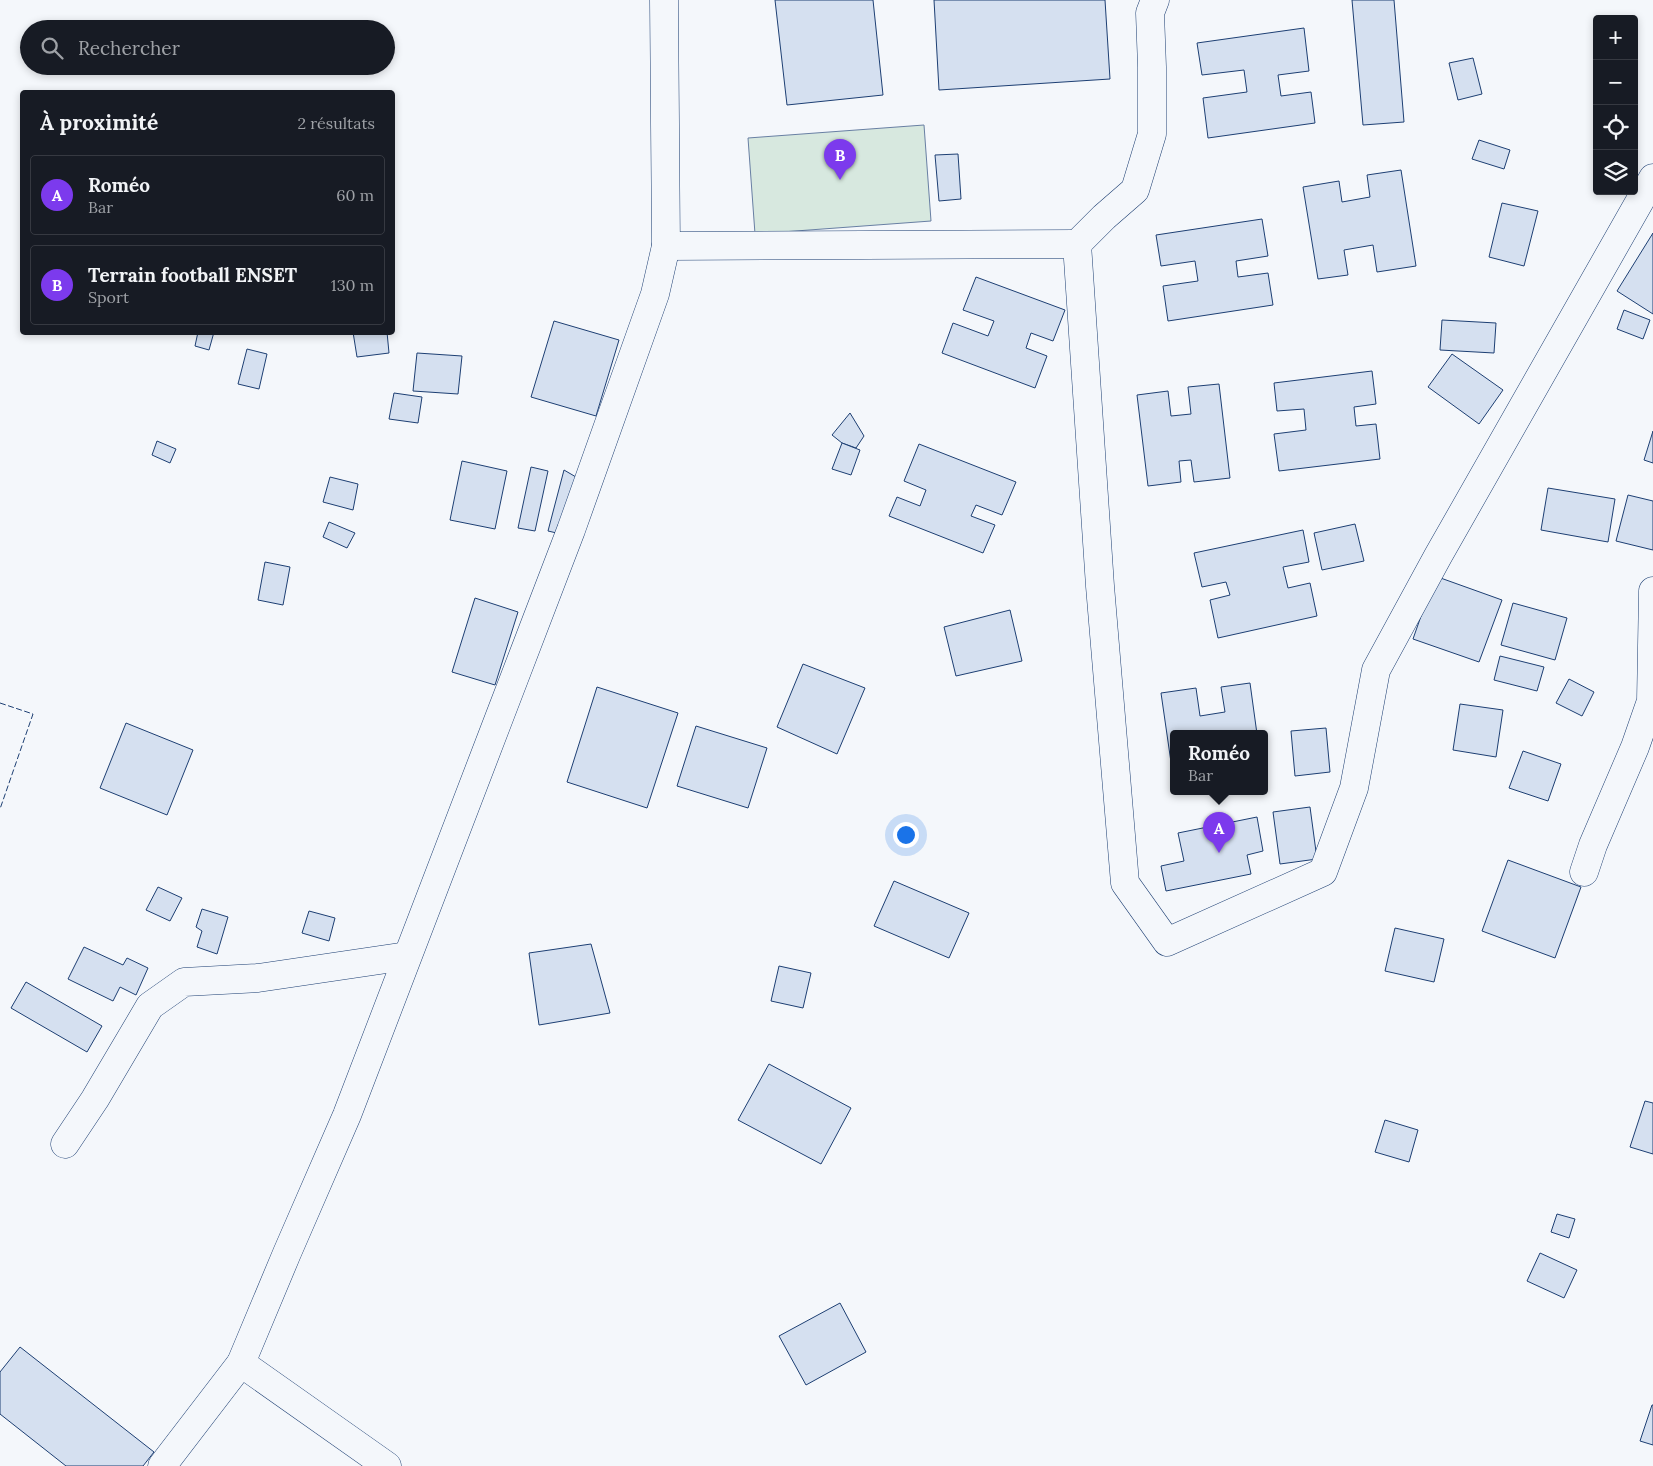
<!DOCTYPE html>
<html lang="fr">
<meta charset="utf-8">
<style>
:root{--surface:#171b24;--page:#242831;--text:#f1f3f6;--muted:#9ea1a6;--line:#363941;--accent:#7c3aed}
body{margin:0;font-family:Lora,serif;background:var(--page);color:var(--text)}
.controls{position:absolute;right:15px;top:15px;display:grid;overflow:hidden;border-radius:5px;box-shadow:0 2px 8px #0003}
.controls button{width:45px;height:45px;display:grid;place-items:center;padding:0;border:0;border-bottom:1px solid var(--line);background:var(--surface);color:var(--text);font:25px sans-serif}
.you{position:absolute;left:905px;top:834px;width:18px;height:18px;margin:-12px;border:4px solid #fff;border-radius:50%;background:#1a73e8;box-shadow:0 0 0 8px #1a73e833}
.badge{display:grid;place-items:center;width:32px;height:32px;border-radius:50%;background:var(--accent);color:#fff;font-size:16px;font-weight:700}
.pin{position:absolute;translate:-50% -41px;filter:drop-shadow(0 1px 2px #0008)}
.pin::after{content:'';position:absolute;top:26px;width:18px;height:15px;background:inherit;clip-path:polygon(0 0,100% 0,50% 100%)}
.popup{position:absolute;left:1170px;top:730px;width:98px;height:65px;box-sizing:border-box;display:grid;place-content:center;border-radius:5px;background:var(--surface);filter:drop-shadow(0 1px 4px #0005);font-size:16px;white-space:nowrap;color:var(--muted)}
.popup b{font-size:19px;color:var(--text)}
.popup::after{content:'';position:absolute;left:50%;top:100%;margin-left:-10px;border:10px solid transparent;border-top-color:var(--surface)}
.list{margin:0;padding:0;list-style:none}
h2{display:flex;justify-content:space-between;align-items:center;height:65px;margin:0;padding:0 20px;font-size:21px}
h2 small{font-size:16px;font-weight:400;color:var(--muted)}
.list li{display:grid;grid-template-columns:32px 1fr auto;gap:15px;align-items:center;box-sizing:border-box;height:80px;margin:0 10px 10px;padding:0 10px;border:1px solid var(--line);border-radius:5px}
.list b{display:block;font-size:19px;white-space:nowrap}
.list p{margin:0;font-size:16px;white-space:nowrap;color:var(--muted)}
.list em{font-size:16px;font-style:normal;color:var(--muted)}
.icon{flex:none;width:28px;height:28px;fill:none;stroke:currentColor;stroke-width:2;stroke-linecap:round;stroke-linejoin:round}
.map{position:relative;flex:none;width:1653px;height:1466px;overflow:hidden}
.search{position:absolute;background:var(--surface);box-shadow:0 2px 8px #0003;left:20px;top:20px;width:375px;height:55px;display:flex;align-items:center;gap:12px;box-sizing:border-box;padding:0 18px;border-radius:28px;color:var(--muted);font-size:19px}
.panel{position:absolute;background:var(--surface);box-shadow:0 2px 8px #0003;left:20px;top:90px;width:375px;height:245px;border-radius:5px}
.map>svg:first-child{display:block}
.green{fill:#d7e8df;stroke:#687fa3}
.building{fill:#d5e0f0;stroke:#1d3f73}
.lines{fill:none;stroke-linecap:round;stroke-linejoin:round}
.street-casing{stroke:#1d3f73;stroke-width:29}
.street{stroke:#f4f7fb;stroke-width:28}
.fence{stroke:#1d3f73;stroke-width:1;stroke-dasharray:6 2.5;stroke-linecap:butt}
</style>
<div class="map">
<svg width="1653" height="1466" viewBox="0 0 1653 1466">
<rect width="100%" height="100%" fill="#f4f7fb"/>
<path class="green" d="M 924,125 L 931,221 L 755,234 L 748,138 Z"/>
<g class="building">
<path d="M 775,0 L 873,0 L 883,95 L 787,105 Z"/>
<path d="M 934,0 L 1105,0 L 1110,79 L 939,90 Z"/>
<path d="M 1352,0 L 1394,0 L 1404,122 L 1363,125 Z"/>
<path d="M 1304,28 L 1309,71 L 1278,75 L 1281,96 L 1311,92 L 1315,123 L 1208,138 L 1203,98 L 1247,92 L 1244,70 L 1202,75 L 1197,43 Z"/>
<path d="M 1473,58 L 1482,94 L 1458,100 L 1449,63 Z"/>
<path d="M 1479,140 L 1510,150 L 1504,169 L 1472,159 Z"/>
<path d="M 958,154 L 961,199 L 939,201 L 935,155 Z"/>
<path d="M 1401,170 L 1416,266 L 1377,272 L 1373,245 L 1344,250 L 1348,275 L 1318,279 L 1303,187 L 1339,181 L 1342,202 L 1370,197 L 1367,175 Z"/>
<path d="M 1502,203 L 1538,211 L 1524,266 L 1489,257 Z"/>
<path d="M 1262,219 L 1268,256 L 1236,261 L 1238,277 L 1268,273 L 1273,305 L 1168,321 L 1163,286 L 1198,281 L 1195,261 L 1161,266 L 1156,235 Z"/>
<path d="M 1653,233 L 1653,314 L 1617,291 Z"/>
<path d="M 976,277 L 1065,310 L 1053,341 L 1031,333 L 1026,348 L 1047,356 L 1035,388 L 942,353 L 953,323 L 988,336 L 994,321 L 963,310 Z"/>
<path d="M 1624,310 L 1650,320 L 1643,339 L 1617,329 Z"/>
<path d="M 1442,320 L 1496,323 L 1494,353 L 1440,350 Z"/>
<path d="M 554,321 L 619,340 L 596,416 L 531,397 Z"/>
<path d="M 198,332 L 214,332 L 209,350 L 195,346 Z"/>
<path d="M 353,332 L 387,332 L 389,353 L 357,357 Z"/>
<path d="M 247,349 L 267,354 L 259,389 L 238,384 Z"/>
<path d="M 417,353 L 462,356 L 458,394 L 413,391 Z"/>
<path d="M 1452,354 L 1503,390 L 1479,424 L 1428,387 Z"/>
<path d="M 1372,371 L 1376,404 L 1354,407 L 1356,426 L 1376,424 L 1380,459 L 1279,471 L 1274,434 L 1306,430 L 1304,409 L 1277,411 L 1274,383 Z"/>
<path d="M 1219,384 L 1230,478 L 1194,482 L 1191,460 L 1179,461 L 1181,482 L 1148,486 L 1137,395 L 1168,391 L 1171,416 L 1191,414 L 1188,387 Z"/>
<path d="M 394,393 L 422,397 L 418,423 L 389,419 Z"/>
<path d="M 850,413 L 864,436 L 856,448 L 842,443 L 832,435 Z"/>
<path d="M 1653,431 L 1653,463 L 1644,460 Z"/>
<path d="M 157,441 L 176,449 L 170,463 L 152,455 Z"/>
<path d="M 842,443 L 860,450 L 851,475 L 832,469 Z"/>
<path d="M 919,444 L 1016,482 L 1002,515 L 976,505 L 971,516 L 995,525 L 983,553 L 889,516 L 897,497 L 920,506 L 926,490 L 904,481 Z"/>
<path d="M 462,461 L 507,471 L 495,529 L 450,520 Z"/>
<path d="M 531,467 L 548,471 L 535,531 L 518,528 Z"/>
<path d="M 564,470 L 576,477 L 561,534 L 548,531 Z"/>
<path d="M 330,477 L 358,484 L 353,510 L 323,502 Z"/>
<path d="M 1548,488 L 1615,499 L 1608,542 L 1541,530 Z"/>
<path d="M 1628,495 L 1653,501 L 1653,550 L 1616,541 Z"/>
<path d="M 329,522 L 355,533 L 347,548 L 323,537 Z"/>
<path d="M 1355,524 L 1364,561 L 1322,570 L 1314,533 Z"/>
<path d="M 1303,530 L 1309,562 L 1283,567 L 1288,588 L 1310,583 L 1317,616 L 1218,638 L 1210,600 L 1230,595 L 1226,582 L 1202,587 L 1194,553 Z"/>
<path d="M 265,562 L 290,567 L 283,605 L 258,600 Z"/>
<path d="M 1435,576 L 1502,600 L 1479,662 L 1413,639 Z"/>
<path d="M 475,598 L 518,612 L 495,685 L 452,672 Z"/>
<path d="M 1513,603 L 1567,618 L 1555,660 L 1501,645 Z"/>
<path d="M 1010,610 L 1022,661 L 956,676 L 944,627 Z"/>
<path d="M 1500,656 L 1544,667 L 1537,691 L 1494,680 Z"/>
<path d="M 803,664 L 865,688 L 837,754 L 777,727 Z"/>
<path d="M 1569,679 L 1594,692 L 1582,716 L 1556,703 Z"/>
<path d="M 1250,683 L 1257,734 L 1174,734 L 1174,783 L 1161,693 L 1196,688 L 1200,716 L 1225,712 L 1221,687 Z"/>
<path d="M 597,687 L 678,713 L 647,808 L 567,782 Z"/>
<path d="M 1460,704 L 1503,710 L 1496,757 L 1453,750 Z"/>
<path d="M 126,723 L 193,750 L 167,815 L 100,788 Z"/>
<path d="M 696,726 L 767,748 L 748,808 L 677,786 Z"/>
<path d="M 1326,728 L 1330,772 L 1295,776 L 1291,731 Z"/>
<path d="M 1523,751 L 1561,764 L 1548,801 L 1509,788 Z"/>
<path d="M 1310,807 L 1317,859 L 1280,864 L 1273,812 Z"/>
<path d="M 1257,817 L 1263,851 L 1247,855 L 1251,874 L 1166,891 L 1161,866 L 1184,861 L 1178,833 Z"/>
<path d="M 1508,860 L 1581,887 L 1555,958 L 1482,931 Z"/>
<path d="M 894,881 L 969,913 L 949,958 L 874,926 Z"/>
<path d="M 158,887 L 182,898 L 170,921 L 146,910 Z"/>
<path d="M 202,909 L 228,917 L 217,954 L 197,947 L 202,931 L 196,927 Z"/>
<path d="M 309,911 L 335,918 L 329,941 L 302,933 Z"/>
<path d="M 1395,928 L 1444,939 L 1434,982 L 1385,971 Z"/>
<path d="M 591,944 L 610,1013 L 539,1025 L 529,953 Z"/>
<path d="M 84,947 L 123,965 L 127,958 L 148,968 L 136,995 L 120,987 L 113,1001 L 68,979 Z"/>
<path d="M 779,966 L 811,973 L 803,1008 L 771,1001 Z"/>
<path d="M 26,982 L 102,1026 L 87,1052 L 11,1008 Z"/>
<path d="M 769,1064 L 851,1108 L 821,1164 L 738,1120 Z"/>
<path d="M 1645,1101 L 1653,1103 L 1653,1154 L 1630,1147 Z"/>
<path d="M 1385,1120 L 1418,1130 L 1409,1162 L 1375,1152 Z"/>
<path d="M 1557,1214 L 1575,1219 L 1569,1238 L 1551,1232 Z"/>
<path d="M 1540,1253 L 1577,1270 L 1564,1298 L 1527,1281 Z"/>
<path d="M 840,1303 L 866,1352 L 806,1385 L 779,1336 Z"/>
<path d="M 20,1347 L 154,1452 L 143,1466 L 66,1466 L 0,1414 L 0,1372 Z"/>
<path d="M 1652,1405 L 1653,1405 L 1653,1445 L 1640,1441 Z"/>
</g>
<g class="lines">
<g class="street-casing">
<g id="street">
<path d="M 1077,244 L 1104,217 L 1135,190 L 1152,134 L 1152,67 L 1150,13 L 1155,0"/>
<path d="M 666,246 L 1077,244 L 1100,586 L 1125,883 L 1167,942 L 1323,872 L 1354,788 L 1376,670 L 1438,556 L 1653,178"/>
<path d="M 1584,872 L 1593,845 L 1635,747 L 1651,701 L 1653,591"/>
<path d="M 65,1144 L 95,1099 L 150,1006 L 184,982 L 258,978 L 407,956"/>
<path d="M 241,1363 L 287,1253 L 347,1115 L 571,530 L 655,294 L 666,246 L 664,0"/>
<path d="M 162,1466 L 241,1363 L 387,1466"/>
</g>
</g>
<use href="#street" class="street"/>
<path class="fence" d="M 0,703 L 33,714 L 0,809"/>
</g>
</svg>
<div class="controls">
<button>+</button>
<button>−</button>
<button><svg class="icon" aria-label="locate" viewBox="0 0 24 24"><circle cx="12" cy="12" r="6"/><path d="M12 2v4M12 18v4M2 12h4M18 12h4"/></svg></button>
<button><svg class="icon" aria-label="layers" viewBox="0 0 24 24"><path d="M12 4l9 5-9 5-9-5zM3 14l9 5 9-5"/></svg></button>
</div>
<div class="you"></div>
<div class="pin badge" style="left:1219px;top:853px">A</div>
<div class="popup"><b>Roméo</b>Bar</div>
<div class="pin badge" style="left:840px;top:180px">B</div>
<div class="search"><svg class="icon" aria-label="search" viewBox="0 0 24 24"><circle cx="10" cy="10" r="6"/><path d="M15 15l6 6"/></svg>Rechercher</div>
<section class="panel">
<h2>À proximité<small>2 résultats</small></h2>
<ul class="list">
<li><span class="badge">A</span><div><b>Roméo</b><p>Bar</p></div><em>60 m</em></li>
<li><span class="badge">B</span><div><b>Terrain football ENSET</b><p>Sport</p></div><em>130 m</em></li>
</ul>
</section>
</div>
